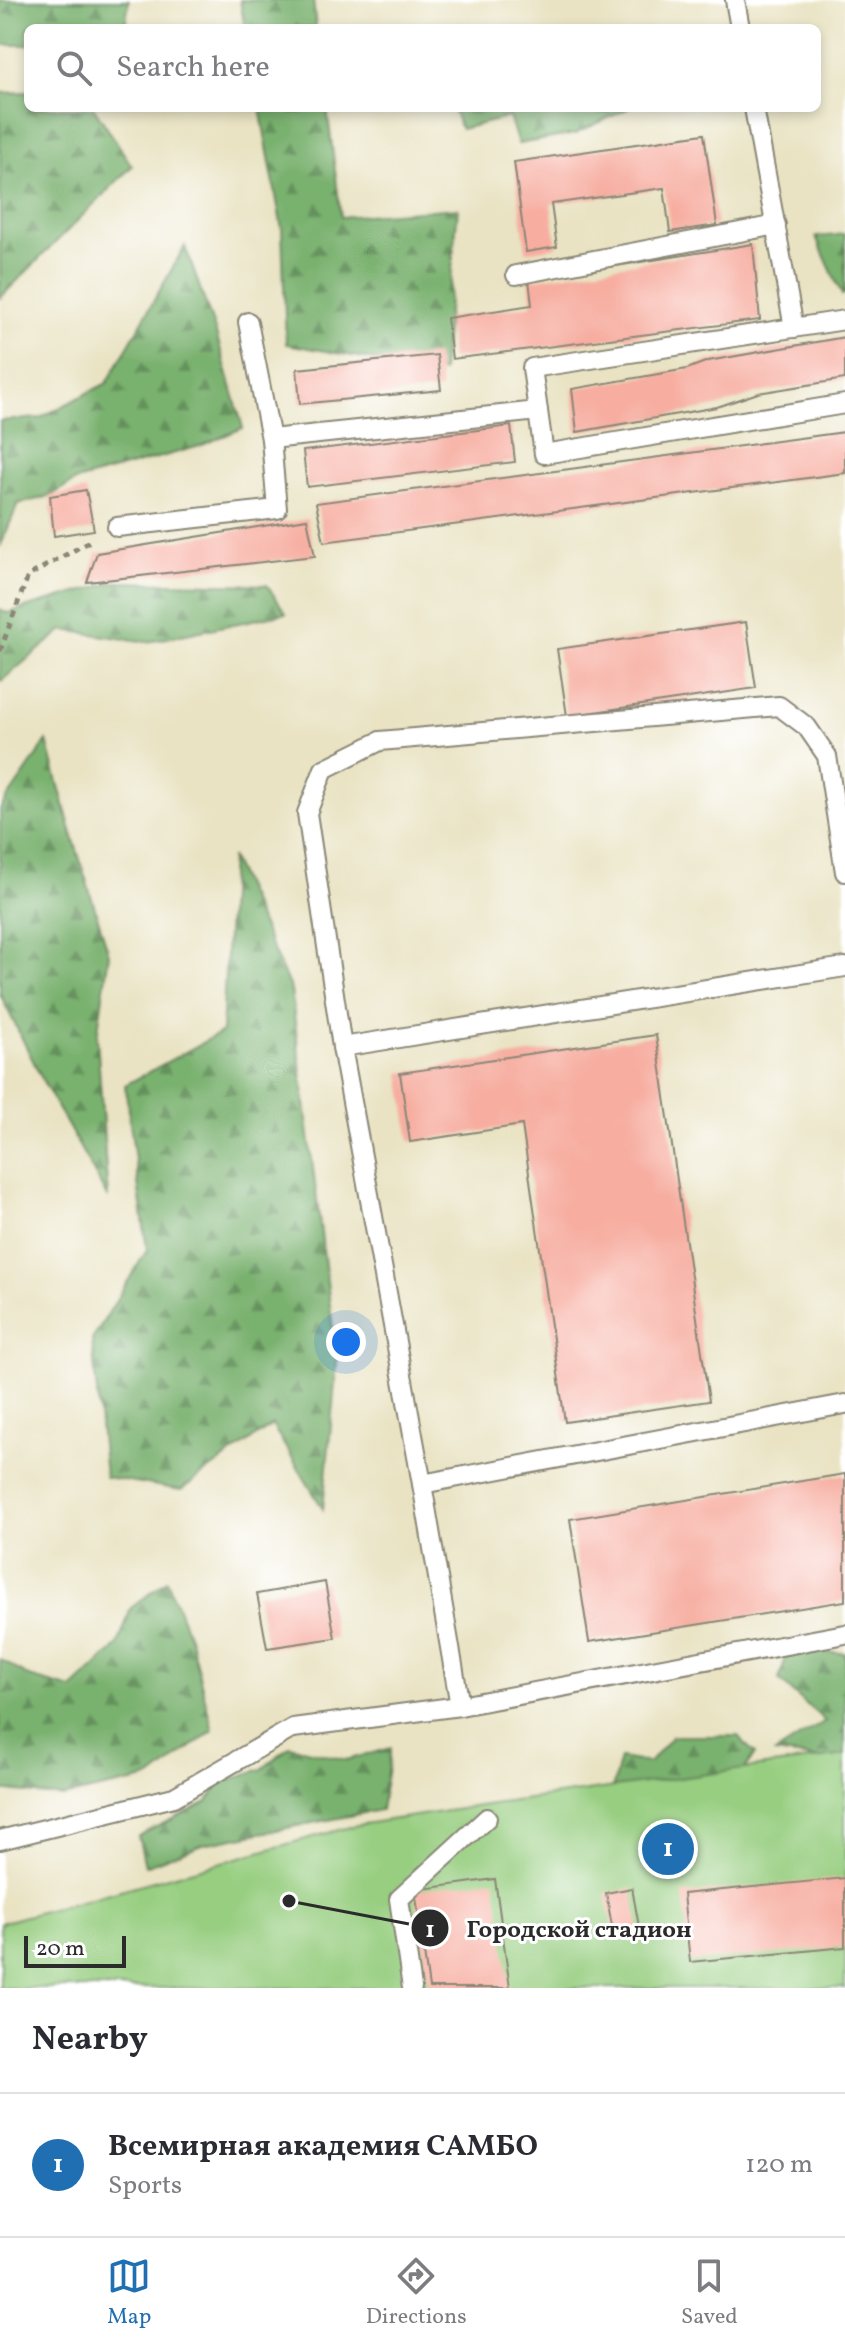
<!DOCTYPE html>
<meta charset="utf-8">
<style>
:root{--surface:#fff;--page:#f2f2f3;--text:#2b2b33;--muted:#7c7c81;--line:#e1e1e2;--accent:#1f6fb2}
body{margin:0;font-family:Vollkorn,serif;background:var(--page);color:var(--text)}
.scale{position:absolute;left:24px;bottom:20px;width:102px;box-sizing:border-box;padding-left:8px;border:4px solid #2b2b2b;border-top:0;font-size:22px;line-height:28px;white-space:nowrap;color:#2b2b2b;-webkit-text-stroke:6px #fff;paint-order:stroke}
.you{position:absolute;left:346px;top:1342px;width:28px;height:28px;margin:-20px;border:6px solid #fff;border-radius:50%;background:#1a73e8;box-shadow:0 0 0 12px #1a73e833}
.badge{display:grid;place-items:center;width:52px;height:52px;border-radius:50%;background:var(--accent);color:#fff;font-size:26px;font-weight:700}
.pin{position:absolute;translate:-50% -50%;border:4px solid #fff;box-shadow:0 2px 8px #0006}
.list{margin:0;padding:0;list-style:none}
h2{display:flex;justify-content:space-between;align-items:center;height:104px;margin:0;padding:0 32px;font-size:34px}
h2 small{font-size:26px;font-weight:400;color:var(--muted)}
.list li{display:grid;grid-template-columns:52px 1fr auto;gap:24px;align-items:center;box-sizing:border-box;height:144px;padding:0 32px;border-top:2px solid var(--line)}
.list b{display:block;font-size:30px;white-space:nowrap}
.list p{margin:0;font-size:26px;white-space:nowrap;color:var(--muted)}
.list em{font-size:26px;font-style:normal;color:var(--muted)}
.icon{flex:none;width:44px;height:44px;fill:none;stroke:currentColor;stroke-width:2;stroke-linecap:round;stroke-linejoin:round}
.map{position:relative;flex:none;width:845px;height:1988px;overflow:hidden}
.search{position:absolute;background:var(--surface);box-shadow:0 4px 12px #0003;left:24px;right:24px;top:24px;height:88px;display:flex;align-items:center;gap:20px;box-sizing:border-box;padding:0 28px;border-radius:12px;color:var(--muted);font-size:30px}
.sheet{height:248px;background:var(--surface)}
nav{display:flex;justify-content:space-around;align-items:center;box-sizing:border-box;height:112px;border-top:2px solid var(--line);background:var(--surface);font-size:22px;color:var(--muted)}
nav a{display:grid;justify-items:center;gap:4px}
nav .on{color:var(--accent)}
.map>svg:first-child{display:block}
.forest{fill:url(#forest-firs);stroke:#526e4c;stroke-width:2}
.pitch{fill:#97ce80;stroke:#617c56;stroke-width:2}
.building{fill:#f7aea1}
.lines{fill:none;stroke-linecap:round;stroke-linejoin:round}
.lane-casing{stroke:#8a8777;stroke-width:22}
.path{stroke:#8a8777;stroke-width:5;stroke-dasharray:6 6;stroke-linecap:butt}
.lane{stroke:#fff;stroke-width:18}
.leader{fill:none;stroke:#2b2b2b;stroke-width:3}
.callout-dot{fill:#2b2b2b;stroke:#fff;stroke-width:3}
.mark-label{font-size:24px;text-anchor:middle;font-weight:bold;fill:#fff}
.callout-label{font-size:24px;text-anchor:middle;font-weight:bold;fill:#2b2b2b;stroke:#fff;stroke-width:6;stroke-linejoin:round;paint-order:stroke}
</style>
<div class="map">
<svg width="845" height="1988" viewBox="0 0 845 1988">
<defs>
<pattern id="forest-firs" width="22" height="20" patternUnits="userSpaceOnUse" patternTransform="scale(2)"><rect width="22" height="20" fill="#79b16e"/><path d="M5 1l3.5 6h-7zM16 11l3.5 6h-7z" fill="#63905b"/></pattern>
</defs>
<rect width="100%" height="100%" fill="#fff"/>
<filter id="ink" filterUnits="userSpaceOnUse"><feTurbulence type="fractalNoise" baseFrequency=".0125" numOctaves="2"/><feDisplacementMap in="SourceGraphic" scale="16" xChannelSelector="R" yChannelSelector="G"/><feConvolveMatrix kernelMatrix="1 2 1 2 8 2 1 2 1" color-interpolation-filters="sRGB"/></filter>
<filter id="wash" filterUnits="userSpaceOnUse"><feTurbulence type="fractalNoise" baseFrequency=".006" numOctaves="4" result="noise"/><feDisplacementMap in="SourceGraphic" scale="32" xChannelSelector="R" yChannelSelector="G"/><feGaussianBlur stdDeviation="1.8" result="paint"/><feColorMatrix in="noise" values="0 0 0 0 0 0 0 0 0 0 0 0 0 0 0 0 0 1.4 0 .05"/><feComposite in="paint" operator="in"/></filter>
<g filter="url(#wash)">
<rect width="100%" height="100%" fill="#e9e3c3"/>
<g class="forest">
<path d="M 0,0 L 129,0 L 125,28 L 28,28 L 28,45 L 0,45 Z"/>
<path d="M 240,0 L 313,0 L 316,28 L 245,28 Z"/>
<path d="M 28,92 L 28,108 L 94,108 L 132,166 L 0,298 L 0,93 Z"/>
<path d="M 260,108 L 327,108 L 341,217 L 458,208 L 442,372 L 286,344 L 282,229 Z"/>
<path d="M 452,108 L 629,108 L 575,134 L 518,144 L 509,117 L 461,129 Z"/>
<path d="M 845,234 L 845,294 L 842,295 L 816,237 Z"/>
<path d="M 185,246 L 215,330 L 243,428 L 200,446 L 76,481 L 50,496 L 18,504 L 0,547 L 0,421 L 40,418 L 107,383 Z"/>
<path d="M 115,582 L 267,585 L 286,613 L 148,642 L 63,630 L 0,682 L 0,609 L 7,613 Z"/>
<path d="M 47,741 L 70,827 L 109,954 L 97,1037 L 108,1198 L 44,1083 L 0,994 L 0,809 Z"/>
<path d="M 231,857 L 291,990 L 337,1362 L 323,1509 L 272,1425 L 181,1490 L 105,1477 L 92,1340 L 147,1250 L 125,1085 L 222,1032 Z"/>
<path d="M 167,1580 L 190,1639 L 213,1730 L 151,1778 L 63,1797 L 0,1790 L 0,1659 L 29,1677 L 72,1689 L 118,1645 L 131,1608 Z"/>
<path d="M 788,1651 L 845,1653 L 845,1762 L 775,1753 L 825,1721 L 779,1680 Z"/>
<path d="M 672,1736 L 738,1736 L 755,1754 L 731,1791 L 611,1794 L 620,1758 L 649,1763 Z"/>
<path d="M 290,1746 L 346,1760 L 391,1748 L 381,1810 L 203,1844 L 145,1866 L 138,1836 L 207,1802 L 221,1782 L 262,1769 Z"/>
</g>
<path class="pitch" d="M 845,1755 L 845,1988 L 0,1988 L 0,1923 L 357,1825 L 486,1805 Z"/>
<g id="blocks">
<g class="building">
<path d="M 704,134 L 717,225 L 670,232 L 664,188 L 551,204 L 557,247 L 526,252 L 514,162 Z"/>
<path d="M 753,244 L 760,320 L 452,359 L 447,318 L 532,305 L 529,280 Z"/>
<path d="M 845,337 L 845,379 L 758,393 L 717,407 L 577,432 L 572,389 L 687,369 L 708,361 Z"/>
<path d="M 437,355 L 441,390 L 300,404 L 297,369 Z"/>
<path d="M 511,426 L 515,462 L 307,487 L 303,451 Z"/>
<path d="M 845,432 L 845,473 L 324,542 L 316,503 Z"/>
<path d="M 86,490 L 94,530 L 54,536 L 50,496 Z"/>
<path d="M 307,519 L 315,556 L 87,582 L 97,553 Z"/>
<path d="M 746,622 L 756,688 L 567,716 L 557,649 Z"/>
<path d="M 656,1035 L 709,1401 L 565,1422 L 522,1125 L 410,1142 L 400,1073 Z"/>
<path d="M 845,1474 L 845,1601 L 589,1642 L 570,1519 Z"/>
<path d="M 325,1582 L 335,1638 L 267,1648 L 257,1594 Z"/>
<path d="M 845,1878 L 845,1947 L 690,1962 L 683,1894 Z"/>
<path d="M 495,1879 L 510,1988 L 429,1988 L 415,1890 Z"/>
<path d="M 632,1888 L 640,1932 L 614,1937 L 606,1893 Z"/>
</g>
</g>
</g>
<g filter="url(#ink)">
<use href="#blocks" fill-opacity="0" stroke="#8a8777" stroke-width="2"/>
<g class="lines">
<g class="lane-casing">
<g id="lane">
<path d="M 735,0 L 740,28"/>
<path d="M 754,108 L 794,328"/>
<path d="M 516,275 L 776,225"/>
<path d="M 845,320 L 532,368 L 544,454 L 845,404"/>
<path d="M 248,322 L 271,439"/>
<path d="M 117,527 L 277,509 L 271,439 L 538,411"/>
<path d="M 845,872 L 827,756 L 807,727 L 779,706 L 380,741 L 324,769 L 307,813 L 342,1047 L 422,1484 L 845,1404"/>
<path d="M 342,1047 L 845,967"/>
<path d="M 422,1484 L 460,1706 L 845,1634"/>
<path d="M 0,1840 L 174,1797 L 293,1728 L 460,1706"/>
<path d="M 412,1988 L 399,1899 L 487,1818"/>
</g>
</g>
<path class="path" d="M 0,651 L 28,576 L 94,539"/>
<use href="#lane" class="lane"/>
</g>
</g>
<path class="leader" d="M289 1901L430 1928"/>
<g class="callout-dot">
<circle cx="289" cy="1901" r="8"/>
<circle cx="430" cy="1928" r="20"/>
</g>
<g class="mark-label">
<text x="430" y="1937">1</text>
</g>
<g class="callout-label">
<text x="579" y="1937">Городской стадион</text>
</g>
</svg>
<div class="scale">20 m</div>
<div class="you"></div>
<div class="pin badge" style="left:668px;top:1849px">1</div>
<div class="search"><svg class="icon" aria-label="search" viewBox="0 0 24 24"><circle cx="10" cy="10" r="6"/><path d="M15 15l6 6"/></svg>Search here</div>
</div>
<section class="sheet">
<h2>Nearby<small></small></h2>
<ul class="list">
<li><span class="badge">1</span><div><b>Всемирная академия САМБО</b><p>Sports</p></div><em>120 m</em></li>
</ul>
</section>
<nav>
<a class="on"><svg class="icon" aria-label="map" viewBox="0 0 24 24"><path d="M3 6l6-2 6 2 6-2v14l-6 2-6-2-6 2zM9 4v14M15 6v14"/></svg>Map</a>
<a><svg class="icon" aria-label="directions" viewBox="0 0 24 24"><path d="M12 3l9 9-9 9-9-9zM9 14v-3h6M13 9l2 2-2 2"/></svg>Directions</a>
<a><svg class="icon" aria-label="saved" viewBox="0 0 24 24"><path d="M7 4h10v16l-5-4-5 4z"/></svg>Saved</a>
</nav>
